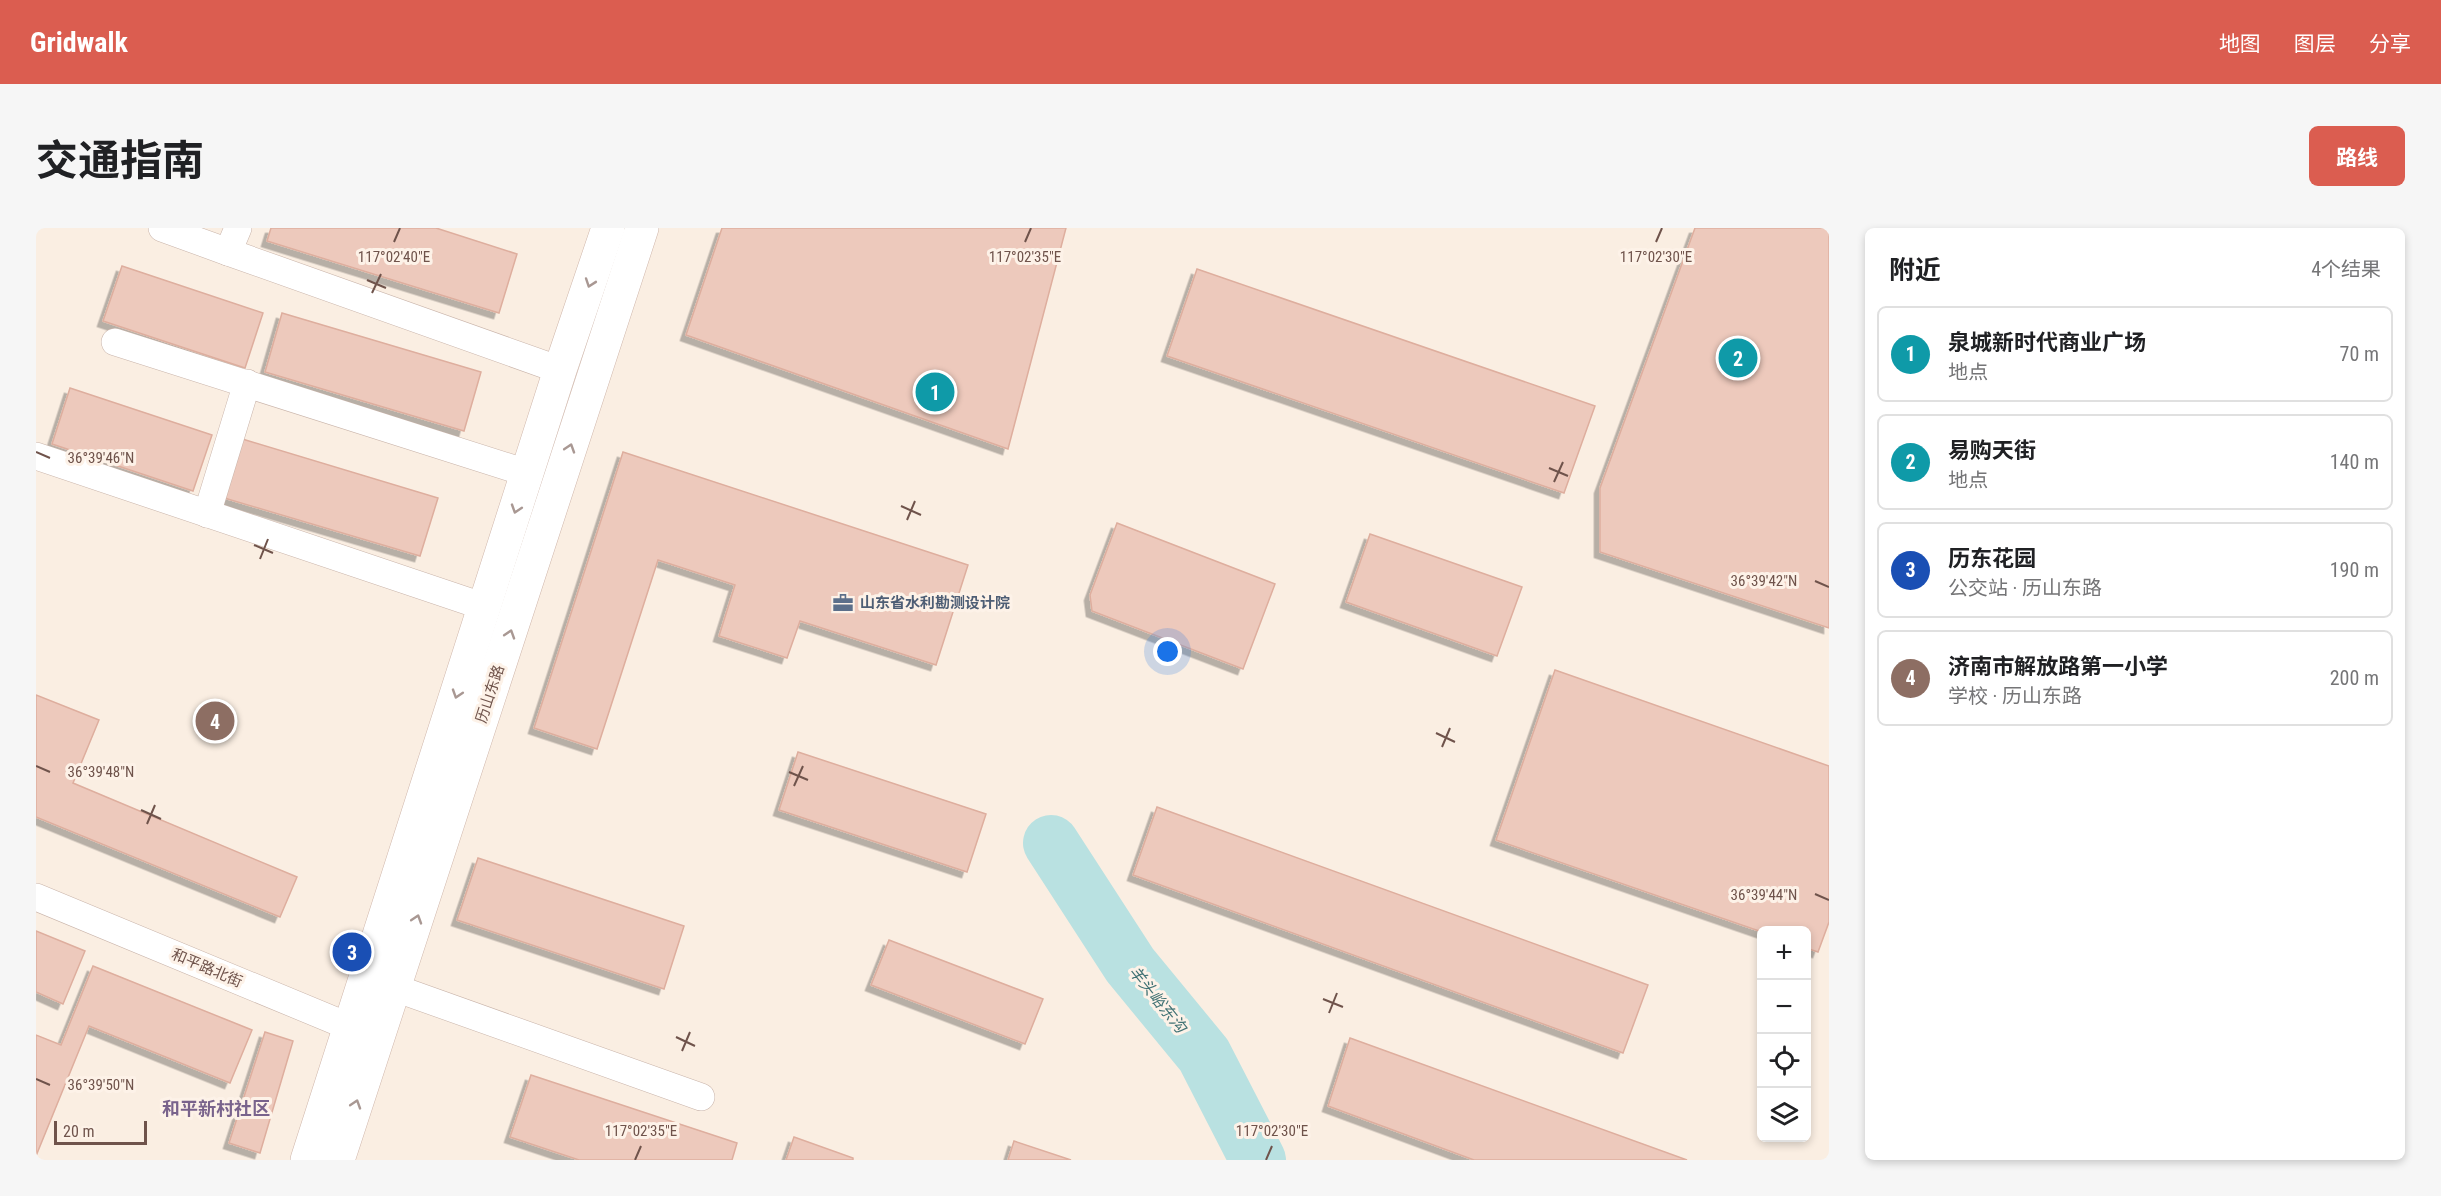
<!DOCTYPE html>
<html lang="zh">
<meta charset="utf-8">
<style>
:root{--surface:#fff;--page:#f6f6f6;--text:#202124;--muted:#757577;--line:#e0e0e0;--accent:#db5d50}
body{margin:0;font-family:"Roboto Condensed","Noto Sans SC",sans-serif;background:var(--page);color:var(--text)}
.controls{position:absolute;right:18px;bottom:18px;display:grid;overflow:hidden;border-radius:9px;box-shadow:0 3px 9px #0003}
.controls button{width:54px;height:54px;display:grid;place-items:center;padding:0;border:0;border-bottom:2px solid var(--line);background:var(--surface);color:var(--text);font:30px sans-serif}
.scale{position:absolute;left:18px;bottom:15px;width:93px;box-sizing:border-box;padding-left:6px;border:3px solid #6f534b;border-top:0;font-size:16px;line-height:21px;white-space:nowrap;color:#6f534b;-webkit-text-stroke:4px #fdf2e8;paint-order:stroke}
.you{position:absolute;left:1132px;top:424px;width:21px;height:21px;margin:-15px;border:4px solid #fff;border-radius:50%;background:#1a73e8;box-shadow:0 0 0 9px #1a73e833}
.badge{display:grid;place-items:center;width:39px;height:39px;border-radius:50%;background:var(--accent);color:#fff;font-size:20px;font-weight:700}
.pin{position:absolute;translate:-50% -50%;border:3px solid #fff;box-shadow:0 2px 6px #0006}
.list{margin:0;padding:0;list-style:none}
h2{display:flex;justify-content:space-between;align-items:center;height:78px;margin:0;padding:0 24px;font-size:26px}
h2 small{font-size:20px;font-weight:400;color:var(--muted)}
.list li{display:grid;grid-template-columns:39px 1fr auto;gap:18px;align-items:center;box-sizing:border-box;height:96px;margin:0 12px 12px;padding:0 12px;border:2px solid var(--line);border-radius:9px}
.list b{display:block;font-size:22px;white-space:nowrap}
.list p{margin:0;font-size:20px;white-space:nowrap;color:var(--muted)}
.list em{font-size:20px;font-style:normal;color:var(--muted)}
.icon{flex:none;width:33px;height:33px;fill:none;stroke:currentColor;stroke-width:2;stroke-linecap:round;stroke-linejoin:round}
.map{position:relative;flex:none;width:1793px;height:932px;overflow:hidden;border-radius:9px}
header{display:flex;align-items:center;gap:36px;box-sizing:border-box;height:84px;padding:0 30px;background:var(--accent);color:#fff}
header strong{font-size:28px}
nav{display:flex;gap:33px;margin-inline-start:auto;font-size:21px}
.intro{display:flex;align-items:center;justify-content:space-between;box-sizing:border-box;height:144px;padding:0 36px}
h1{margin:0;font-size:42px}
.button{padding:15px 27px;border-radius:9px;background:var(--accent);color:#fff;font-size:21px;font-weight:700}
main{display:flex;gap:36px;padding:0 36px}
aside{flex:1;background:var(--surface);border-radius:9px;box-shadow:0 3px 9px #0003}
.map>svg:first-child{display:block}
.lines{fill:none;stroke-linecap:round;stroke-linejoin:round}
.river{stroke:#b9e1e1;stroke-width:56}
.building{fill:#edc9bc;stroke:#deae9e;stroke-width:1.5;filter:url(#shadow)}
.street-casing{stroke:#c9b4aa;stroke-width:28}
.secondary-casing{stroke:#cfb6aa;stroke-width:34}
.street{stroke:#fff;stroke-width:27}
.secondary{stroke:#fff;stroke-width:33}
.oneway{stroke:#a99893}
.ticks{fill:none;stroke:#6f534b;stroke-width:2}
.labels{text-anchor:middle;stroke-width:6;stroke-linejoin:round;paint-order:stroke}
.service-label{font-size:15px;font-weight:bold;fill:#4e5e75;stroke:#fdf2e8;text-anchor:start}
.street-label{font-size:15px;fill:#6f534b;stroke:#fdf2e8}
.water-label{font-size:16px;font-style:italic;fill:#407274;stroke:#fdf2e8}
.quarter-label{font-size:18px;font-weight:bold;fill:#79638c;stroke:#fdf2e8}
.ticks-label{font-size:15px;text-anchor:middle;fill:#6f534b;stroke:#fdf2e8;stroke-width:6;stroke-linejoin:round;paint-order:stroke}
</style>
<header>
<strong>Gridwalk</strong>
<nav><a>地图</a><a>图层</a><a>分享</a></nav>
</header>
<div class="intro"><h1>交通指南</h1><a class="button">路线</a></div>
<main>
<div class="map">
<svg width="1793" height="932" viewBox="0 0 1793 932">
<defs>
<filter id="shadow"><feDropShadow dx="-5.5" dy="5.5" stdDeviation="0" flood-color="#0004"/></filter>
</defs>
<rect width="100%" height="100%" fill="#faeee2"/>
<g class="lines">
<path class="river" d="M 1015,615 L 1094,737 L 1168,827 L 1222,932"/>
</g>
<g class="building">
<path d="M 235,0 L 400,0 L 481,26 L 463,85 L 231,13 Z"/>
<path d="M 686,0 L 1030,0 L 972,221 L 650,107 Z"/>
<path d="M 1659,0 L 1793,0 L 1793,400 L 1564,324 L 1564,260 Z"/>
<path d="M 86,38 L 227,85 L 209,140 L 67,93 Z"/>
<path d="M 1161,41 L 1559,178 L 1528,265 L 1131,128 Z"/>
<path d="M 246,85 L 445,144 L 428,203 L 229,144 Z"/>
<path d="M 34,160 L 176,207 L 157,263 L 16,216 Z"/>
<path d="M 203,210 L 402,270 L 384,328 L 185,269 Z"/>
<path d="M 587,224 L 932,337 L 900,437 L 764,393 L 751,430 L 683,408 L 699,357 L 622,332 L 561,521 L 498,500 Z"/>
<path d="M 1081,295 L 1239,356 L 1207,441 L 1056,383 L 1054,367 Z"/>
<path d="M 1334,306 L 1486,359 L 1461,428 L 1310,374 Z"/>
<path d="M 1519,442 L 1793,538 L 1793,694 L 1782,724 L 1770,720 L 1770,702 L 1726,704 L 1460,612 Z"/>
<path d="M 0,467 L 63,492 L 37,555 L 261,649 L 244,689 L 0,589 Z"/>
<path d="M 762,524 L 950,586 L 931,644 L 743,582 Z"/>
<path d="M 1121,579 L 1612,757 L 1587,825 L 1097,647 Z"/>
<path d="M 442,630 L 648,698 L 628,761 L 421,692 Z"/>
<path d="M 0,703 L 49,723 L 27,776 L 0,764 Z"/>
<path d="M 853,712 L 1007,771 L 989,816 L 835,757 Z"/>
<path d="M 57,738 L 216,802 L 194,855 L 53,798 L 0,928 L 0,807 L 25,817 Z"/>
<path d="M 229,804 L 257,813 L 224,925 L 193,915 Z"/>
<path d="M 1314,810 L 1651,932 L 1438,932 L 1292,878 Z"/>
<path d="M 495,847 L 701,915 L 696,932 L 543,932 L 474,909 Z"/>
<path d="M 758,909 L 817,930 L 817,932 L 750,932 Z"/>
<path d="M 978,913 L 1035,932 L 972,932 Z"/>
</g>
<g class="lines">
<g class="street-casing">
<g id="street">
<path d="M 126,0 L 192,24"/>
<path d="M 202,0 L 192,24 L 524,142"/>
<path d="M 79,114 L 491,245"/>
<path d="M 0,228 L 449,379"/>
<path d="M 171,286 L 211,155"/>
<path d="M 0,669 L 331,806"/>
<path d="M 359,760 L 665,869"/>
</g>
</g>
<g class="secondary-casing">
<g id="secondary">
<path d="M 271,932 L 524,142 L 572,0"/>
<path d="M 302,932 L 606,0"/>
</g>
</g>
<use href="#street" class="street"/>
<use href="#secondary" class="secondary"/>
</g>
<defs><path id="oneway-chevron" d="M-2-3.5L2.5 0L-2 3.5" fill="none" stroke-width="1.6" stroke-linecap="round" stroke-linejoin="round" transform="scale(1.5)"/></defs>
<g class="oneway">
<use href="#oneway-chevron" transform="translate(554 55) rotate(109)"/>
<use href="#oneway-chevron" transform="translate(534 220) rotate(-72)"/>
<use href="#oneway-chevron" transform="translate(480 281) rotate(108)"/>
<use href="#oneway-chevron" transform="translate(474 406) rotate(-72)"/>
<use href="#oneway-chevron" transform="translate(421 466) rotate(108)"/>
<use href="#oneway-chevron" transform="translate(381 691) rotate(-72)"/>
<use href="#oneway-chevron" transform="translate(320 876) rotate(-72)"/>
</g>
<path class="ticks" d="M 358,14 L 364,0M 989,14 L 995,0M 1620,14 L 1626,0M 331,52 L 350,60M 336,65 L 345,46M 0,224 L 14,230M 1513,240 L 1532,248M 1518,254 L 1527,234M 865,278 L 885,287M 871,292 L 879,273M 218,317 L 237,325M 224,331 L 232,311M 1779,353 L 1793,359M 1400,505 L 1419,514M 1406,519 L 1414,500M 0,538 L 14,544M 753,544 L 772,552M 758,558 L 767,538M 105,582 L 125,591M 111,596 L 119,577M 1779,666 L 1793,672M 1287,771 L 1307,779M 1293,785 L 1301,765M 640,809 L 659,818M 646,823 L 654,804M 0,851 L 14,857M 599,932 L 605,918M 1230,932 L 1236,918"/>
<defs>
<g id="office-bare" transform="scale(1.62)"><path d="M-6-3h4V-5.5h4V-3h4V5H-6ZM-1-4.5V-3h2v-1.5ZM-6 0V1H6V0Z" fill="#5c6f8a" stroke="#fdf2e8" stroke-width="2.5" paint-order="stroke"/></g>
</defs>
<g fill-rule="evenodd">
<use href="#office-bare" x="807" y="375"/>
</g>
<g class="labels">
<g class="service-label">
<text x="824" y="380">山东省水利勘测设计院</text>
</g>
<g class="street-label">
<text transform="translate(454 466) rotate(-72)" y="5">历山东路</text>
<text transform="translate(171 740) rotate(23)" y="5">和平路北街</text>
</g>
<g class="water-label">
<text transform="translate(1122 771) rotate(51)" y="6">羊头峪东沟</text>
</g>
<g class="quarter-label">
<text x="180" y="887">和平新村社区</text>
</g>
</g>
<g class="ticks-label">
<text x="358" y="34">117°02'40"E</text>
<text x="989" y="34">117°02'35"E</text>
<text x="1620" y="34">117°02'30"E</text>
<text x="65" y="235">36°39'46"N</text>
<text x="1728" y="358">36°39'42"N</text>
<text x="65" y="549">36°39'48"N</text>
<text x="1728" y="672">36°39'44"N</text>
<text x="65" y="862">36°39'50"N</text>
<text x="605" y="908">117°02'35"E</text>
<text x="1236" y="908">117°02'30"E</text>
</g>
</svg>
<div class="controls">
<button>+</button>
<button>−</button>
<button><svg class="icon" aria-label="locate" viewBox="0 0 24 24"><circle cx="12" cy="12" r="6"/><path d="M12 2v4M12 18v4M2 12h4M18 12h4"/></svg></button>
<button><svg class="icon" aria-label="layers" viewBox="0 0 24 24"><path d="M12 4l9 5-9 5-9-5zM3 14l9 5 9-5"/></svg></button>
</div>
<div class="scale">20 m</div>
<div class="you"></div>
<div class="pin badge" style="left:899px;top:164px;background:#0f9aa8">1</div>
<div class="pin badge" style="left:1702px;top:130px;background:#0f9aa8">2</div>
<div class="pin badge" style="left:316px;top:724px;background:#1a4fb4">3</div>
<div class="pin badge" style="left:179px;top:493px;background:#8d6e63">4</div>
</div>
<aside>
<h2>附近<small>4个结果</small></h2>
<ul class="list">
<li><span class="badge" style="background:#0f9aa8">1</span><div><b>泉城新时代商业广场</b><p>地点</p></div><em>70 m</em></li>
<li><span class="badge" style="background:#0f9aa8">2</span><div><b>易购天街</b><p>地点</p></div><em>140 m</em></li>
<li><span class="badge" style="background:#1a4fb4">3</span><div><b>历东花园</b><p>公交站 · 历山东路</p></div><em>190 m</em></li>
<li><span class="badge" style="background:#8d6e63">4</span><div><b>济南市解放路第一小学</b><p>学校 · 历山东路</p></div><em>200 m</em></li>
</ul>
</aside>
</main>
